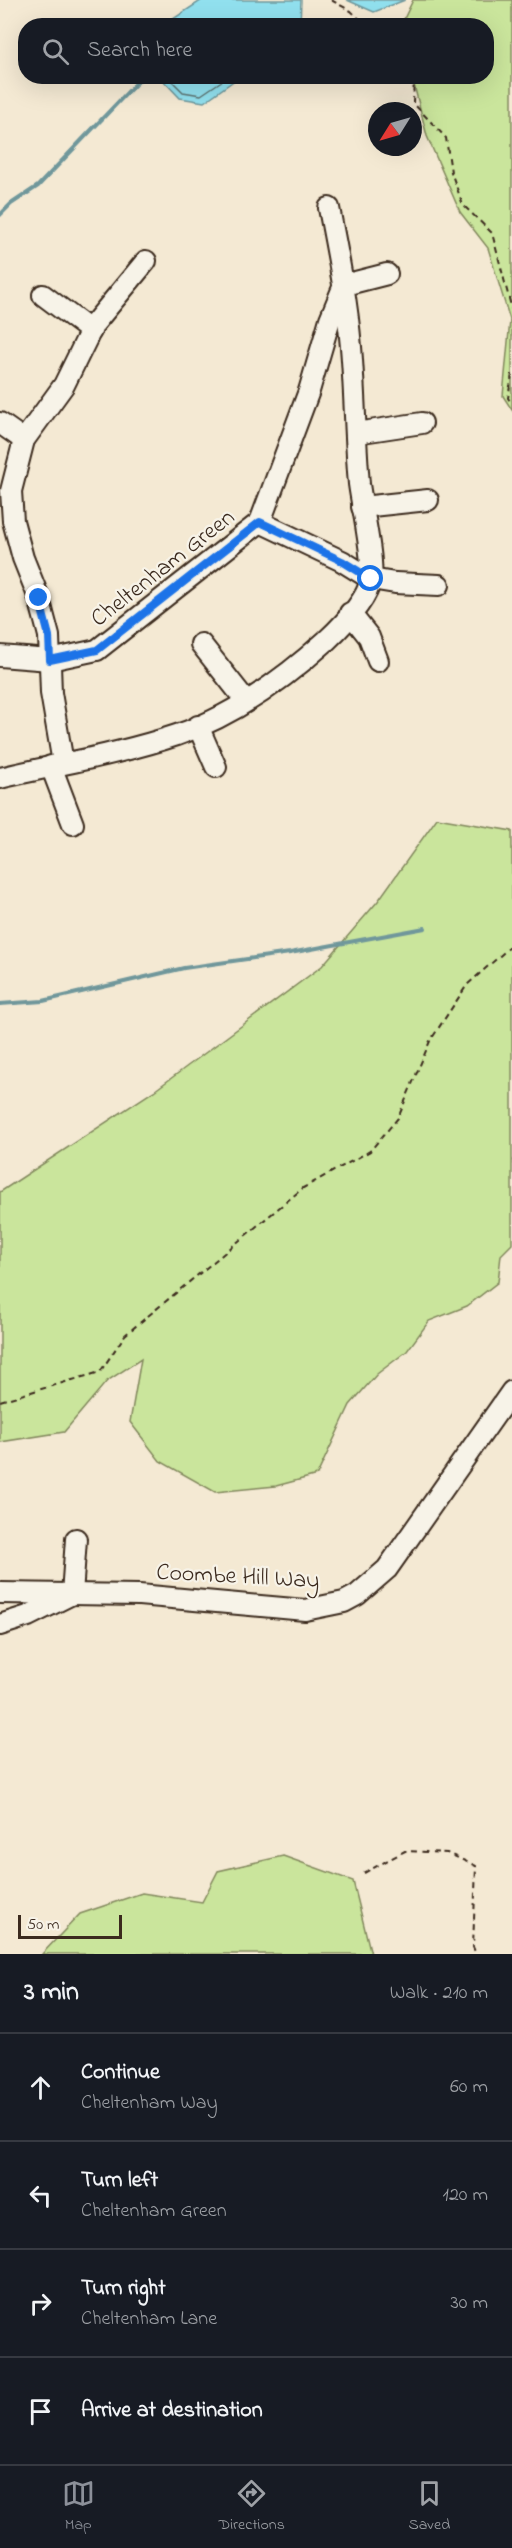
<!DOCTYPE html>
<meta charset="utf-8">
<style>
:root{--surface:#171b24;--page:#242831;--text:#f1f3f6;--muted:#9ea1a6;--line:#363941;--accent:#8c9099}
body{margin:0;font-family:"Indie Flower",sans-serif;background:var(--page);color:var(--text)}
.compass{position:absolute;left:368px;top:102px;width:54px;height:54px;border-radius:50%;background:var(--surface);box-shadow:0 6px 24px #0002;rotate:233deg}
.scale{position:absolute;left:18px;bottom:15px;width:104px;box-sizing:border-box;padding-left:6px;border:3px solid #3b2a1e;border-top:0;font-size:16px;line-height:21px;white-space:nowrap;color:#3b2a1e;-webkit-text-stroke:4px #f7f3e8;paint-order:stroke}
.stop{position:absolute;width:18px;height:18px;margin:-14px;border:4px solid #1a73e8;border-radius:50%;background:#fff}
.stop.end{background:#1a73e8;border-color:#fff;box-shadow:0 2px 6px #0008}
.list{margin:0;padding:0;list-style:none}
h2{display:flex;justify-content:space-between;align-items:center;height:78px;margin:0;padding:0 24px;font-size:26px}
h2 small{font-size:20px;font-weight:400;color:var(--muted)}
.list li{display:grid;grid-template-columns:39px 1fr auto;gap:18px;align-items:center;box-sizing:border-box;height:108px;padding:0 24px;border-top:2px solid var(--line)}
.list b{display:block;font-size:22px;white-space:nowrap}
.list p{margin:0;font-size:20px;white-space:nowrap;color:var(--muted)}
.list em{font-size:20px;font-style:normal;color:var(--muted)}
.icon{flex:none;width:33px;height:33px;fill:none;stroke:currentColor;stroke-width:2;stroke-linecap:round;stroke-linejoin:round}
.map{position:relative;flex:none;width:512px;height:1954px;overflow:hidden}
.search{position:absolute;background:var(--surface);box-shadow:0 6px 24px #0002;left:18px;right:18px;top:18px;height:66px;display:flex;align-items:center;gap:15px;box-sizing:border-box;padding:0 21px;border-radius:24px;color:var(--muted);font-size:22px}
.sheet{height:510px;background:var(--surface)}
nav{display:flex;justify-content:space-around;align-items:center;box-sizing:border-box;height:84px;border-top:2px solid var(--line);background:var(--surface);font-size:16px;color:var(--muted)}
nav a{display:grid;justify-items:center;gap:3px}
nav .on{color:var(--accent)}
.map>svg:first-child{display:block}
.green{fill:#cae59c;stroke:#82885d;stroke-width:1.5}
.water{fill:#91e0ee;stroke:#6f979b;stroke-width:1.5}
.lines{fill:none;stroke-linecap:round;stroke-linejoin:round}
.shore{stroke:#5d7371;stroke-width:1.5}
.stream{stroke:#6f979b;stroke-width:4}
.minor-casing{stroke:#3b2a1e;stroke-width:24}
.path{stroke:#3b2a1e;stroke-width:2;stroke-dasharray:6 4.5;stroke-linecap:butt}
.minor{stroke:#f7f3e8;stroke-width:20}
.route{stroke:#1a73e8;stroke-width:8}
.labels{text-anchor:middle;stroke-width:4.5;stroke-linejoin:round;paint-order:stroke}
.street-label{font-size:24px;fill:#3b2a1e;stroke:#f7f3e8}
</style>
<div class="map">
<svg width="512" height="1954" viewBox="0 0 512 1954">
<rect width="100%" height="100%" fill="#f4e9d3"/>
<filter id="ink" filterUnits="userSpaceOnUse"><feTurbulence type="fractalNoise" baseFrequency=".0167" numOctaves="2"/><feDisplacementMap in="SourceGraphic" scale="12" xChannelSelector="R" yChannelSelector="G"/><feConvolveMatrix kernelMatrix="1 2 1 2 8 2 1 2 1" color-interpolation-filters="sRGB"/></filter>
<g filter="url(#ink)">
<g class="green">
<path d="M 413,0 L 512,0 L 512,410 L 503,396 L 510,320 L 488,248 L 460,212 L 427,136 L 412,77 L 486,76 L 486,26 L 404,25 L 404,19 Z"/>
<path d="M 437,818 L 512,831 L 512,1244 L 501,1255 L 498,1282 L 467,1306 L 429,1321 L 407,1351 L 377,1374 L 350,1405 L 317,1475 L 276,1486 L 215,1492 L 160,1461 L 130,1422 L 141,1359 L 107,1381 L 64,1432 L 0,1442 L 0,1192 L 154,1091 L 322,966 L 378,901 Z"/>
<path d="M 283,1856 L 353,1881 L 371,1954 L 42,1954 L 80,1914 L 142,1893 L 202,1902 L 218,1871 Z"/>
</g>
<g class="water">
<path d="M 202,0 L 301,0 L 300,25 L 164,25 Z"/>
<path d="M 347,0 L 405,0 L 374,12 Z"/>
<path d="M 160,77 L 239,77 L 204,102 L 180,98 Z"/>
</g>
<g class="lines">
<path class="shore" d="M 167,76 L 183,92 L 201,95 L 229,76"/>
<g class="stream">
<path d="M 0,215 L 11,204 L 38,186 L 143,76"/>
<path d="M 0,1004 L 43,1001 L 184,968 L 290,953 L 425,928"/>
</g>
<g class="minor-casing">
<g id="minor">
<path d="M 43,295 L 91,331"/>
<path d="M 0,423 L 24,440"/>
<path d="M 356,433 L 422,423"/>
<path d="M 362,507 L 428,500"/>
<path d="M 260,522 L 342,561 L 371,579 L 395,583 L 439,585"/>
<path d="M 350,613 L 369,637 L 378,661"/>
<path d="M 201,644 L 246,701"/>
<path d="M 0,656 L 50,660 L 97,650 L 260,522 L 309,391 L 330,319 L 344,285 L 387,274"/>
<path d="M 198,726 L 216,767"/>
<path d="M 63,763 L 51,693 L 49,636 L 39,598 L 23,558 L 13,521 L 11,491 L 24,440 L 64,385 L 94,324 L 146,261"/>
<path d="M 51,766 L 73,824"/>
<path d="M 0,778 C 59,764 120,754 177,735 C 231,717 284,679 326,641 C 342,626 367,601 371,579 C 374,559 362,507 359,484 C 355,439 355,393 351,347 C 347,300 338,255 329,208"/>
<path d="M 0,1593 L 139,1595 L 305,1610 L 344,1602 L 357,1595 L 387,1569 L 512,1391"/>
<path d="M 72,1594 L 76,1539"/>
<path d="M 0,1625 L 28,1616 L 72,1594"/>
</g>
</g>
<g class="path">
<path d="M 331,0 L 351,11 L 367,26"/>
<path d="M 414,76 L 413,103 L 446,138 L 451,172 L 463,205 L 492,233 L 512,310"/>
<path d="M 512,374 L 508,398 L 512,404"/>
<path d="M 0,1401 L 100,1372 L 125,1335 L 303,1188 L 370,1151 L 398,1118 L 430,1041 L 467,985 L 512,945"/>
<path d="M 364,1873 L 405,1851 L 447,1853 L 476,1866 L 473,1947 L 476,1954"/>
</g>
<use href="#minor" class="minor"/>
</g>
</g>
<g class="lines" filter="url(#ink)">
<path class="route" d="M 39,598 L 49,636 L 50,660 L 97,650 L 260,522 L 342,561 L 371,579"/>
</g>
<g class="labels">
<g class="street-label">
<text transform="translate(162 567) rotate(-38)" y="8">Cheltenham Green</text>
<text transform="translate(238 1575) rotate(3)" y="8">Coombe Hill Way</text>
</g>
</g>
</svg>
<svg class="compass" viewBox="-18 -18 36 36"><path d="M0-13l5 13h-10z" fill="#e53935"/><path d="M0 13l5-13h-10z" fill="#9ea1a6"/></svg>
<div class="scale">50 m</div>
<div class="stop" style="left:371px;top:579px"></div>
<div class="stop end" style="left:39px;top:598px"></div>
<div class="search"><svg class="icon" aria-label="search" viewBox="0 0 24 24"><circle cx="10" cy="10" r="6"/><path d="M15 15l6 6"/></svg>Search here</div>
</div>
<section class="sheet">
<h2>3 min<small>Walk · 210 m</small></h2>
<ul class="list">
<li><svg class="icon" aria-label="ahead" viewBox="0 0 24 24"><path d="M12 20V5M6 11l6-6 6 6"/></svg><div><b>Continue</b><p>Cheltenham Way</p></div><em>60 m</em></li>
<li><svg class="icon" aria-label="left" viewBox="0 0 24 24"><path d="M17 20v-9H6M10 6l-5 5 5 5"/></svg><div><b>Turn left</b><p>Cheltenham Green</p></div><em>120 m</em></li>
<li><svg class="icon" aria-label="right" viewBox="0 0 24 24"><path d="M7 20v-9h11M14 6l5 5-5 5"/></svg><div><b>Turn right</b><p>Cheltenham Lane</p></div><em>30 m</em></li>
<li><svg class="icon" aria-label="arrive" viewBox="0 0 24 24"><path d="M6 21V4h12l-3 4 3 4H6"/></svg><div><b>Arrive at destination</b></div></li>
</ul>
</section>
<nav>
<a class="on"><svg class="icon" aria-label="map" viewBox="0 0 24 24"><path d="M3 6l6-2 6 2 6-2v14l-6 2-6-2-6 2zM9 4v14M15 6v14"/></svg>Map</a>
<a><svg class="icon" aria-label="directions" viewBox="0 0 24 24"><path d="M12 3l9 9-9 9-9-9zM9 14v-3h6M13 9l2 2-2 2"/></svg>Directions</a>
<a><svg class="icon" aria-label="saved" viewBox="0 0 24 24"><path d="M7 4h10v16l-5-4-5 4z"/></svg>Saved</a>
</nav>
